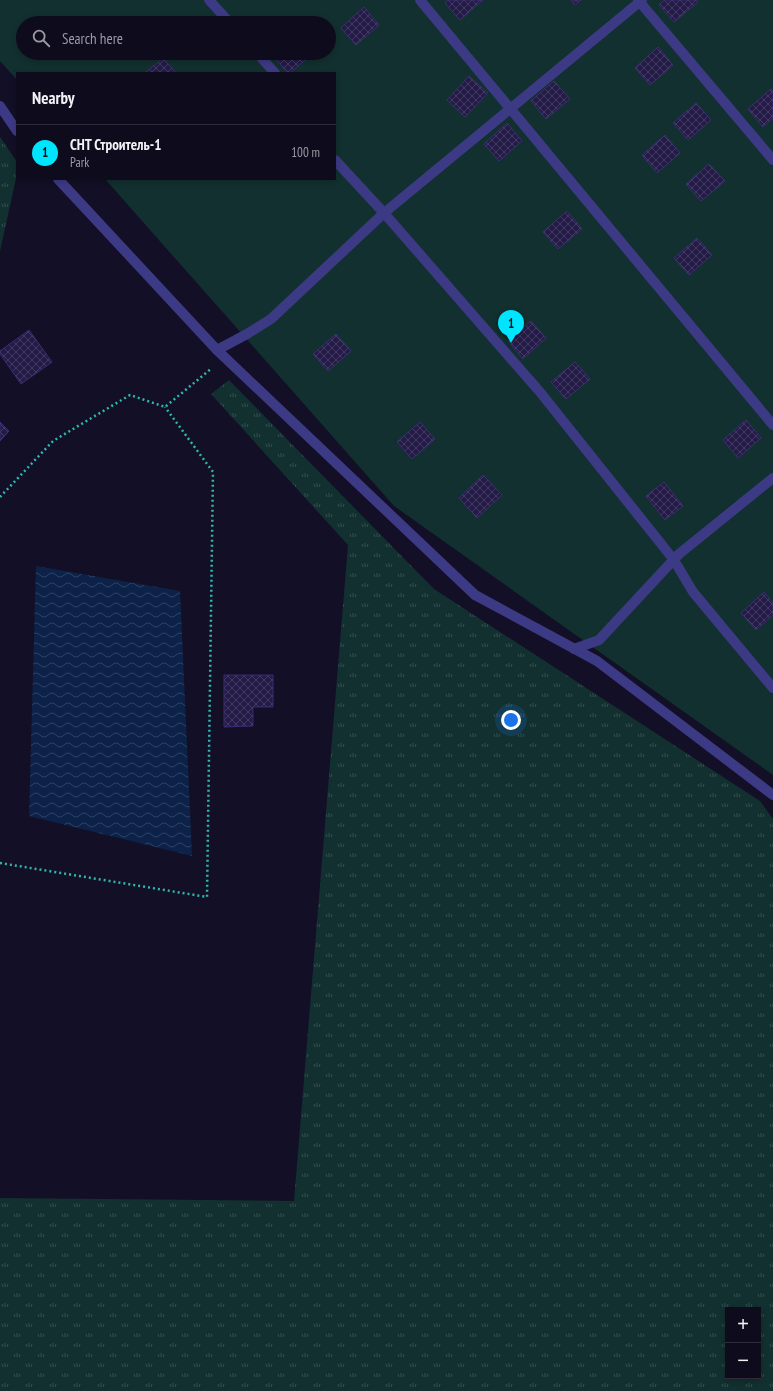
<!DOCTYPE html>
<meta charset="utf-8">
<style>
:root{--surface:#0e0b1c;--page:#171425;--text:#f1f3f6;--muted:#9b9ba3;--line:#2e2b3b;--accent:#00e5ff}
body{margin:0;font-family:"PT Sans Narrow",sans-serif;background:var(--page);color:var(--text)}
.controls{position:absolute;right:12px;bottom:12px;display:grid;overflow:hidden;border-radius:0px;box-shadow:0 2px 6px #0003}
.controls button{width:36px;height:36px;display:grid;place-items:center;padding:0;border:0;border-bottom:1px solid var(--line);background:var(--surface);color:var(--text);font:20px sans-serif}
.you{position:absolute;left:511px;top:720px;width:14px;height:14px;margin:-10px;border:3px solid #fff;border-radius:50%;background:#1a73e8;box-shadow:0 0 0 6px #1a73e833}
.badge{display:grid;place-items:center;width:26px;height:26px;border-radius:50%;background:var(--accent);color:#111;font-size:13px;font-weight:700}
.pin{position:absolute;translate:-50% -33px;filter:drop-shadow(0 1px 2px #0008)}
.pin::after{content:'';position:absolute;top:21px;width:14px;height:12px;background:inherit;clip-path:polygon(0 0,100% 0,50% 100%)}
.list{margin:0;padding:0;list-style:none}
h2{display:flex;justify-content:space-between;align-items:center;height:52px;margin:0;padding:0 16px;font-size:17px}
h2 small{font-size:13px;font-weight:400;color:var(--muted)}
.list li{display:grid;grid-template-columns:26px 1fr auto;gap:12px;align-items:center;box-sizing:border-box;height:56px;padding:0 16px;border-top:1px solid var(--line)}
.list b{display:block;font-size:15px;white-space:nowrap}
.list p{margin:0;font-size:13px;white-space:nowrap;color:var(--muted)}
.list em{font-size:13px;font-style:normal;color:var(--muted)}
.icon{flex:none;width:22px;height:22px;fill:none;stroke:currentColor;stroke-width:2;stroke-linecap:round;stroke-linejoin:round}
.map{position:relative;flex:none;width:773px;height:1391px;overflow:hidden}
.search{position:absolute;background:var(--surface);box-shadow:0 2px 6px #0003;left:16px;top:16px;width:320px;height:44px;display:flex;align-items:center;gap:10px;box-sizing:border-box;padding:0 14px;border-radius:22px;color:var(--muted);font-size:15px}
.panel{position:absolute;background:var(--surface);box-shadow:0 2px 6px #0003;left:16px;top:72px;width:320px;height:108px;border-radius:0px}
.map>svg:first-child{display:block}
.grass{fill:url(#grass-tufts);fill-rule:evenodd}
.green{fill:#12302f;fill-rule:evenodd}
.water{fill:url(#water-waves)}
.building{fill:url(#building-cross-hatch);stroke:#3b2d73}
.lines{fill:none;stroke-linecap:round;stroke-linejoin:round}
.path{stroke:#2fb8b0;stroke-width:2.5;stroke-dasharray:2 3;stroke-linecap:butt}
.service{stroke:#3d3a85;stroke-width:10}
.minor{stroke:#3d3a85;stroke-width:10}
</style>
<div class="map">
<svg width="773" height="1391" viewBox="0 0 773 1391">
<defs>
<pattern id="grass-tufts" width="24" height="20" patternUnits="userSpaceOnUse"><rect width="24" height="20" fill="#12302f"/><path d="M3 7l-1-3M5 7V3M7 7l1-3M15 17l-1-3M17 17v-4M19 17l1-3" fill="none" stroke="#344d4e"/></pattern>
<pattern id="water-waves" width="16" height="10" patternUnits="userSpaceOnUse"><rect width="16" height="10" fill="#0c2248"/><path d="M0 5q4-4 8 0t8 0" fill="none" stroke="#2f4163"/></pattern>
<pattern id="building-cross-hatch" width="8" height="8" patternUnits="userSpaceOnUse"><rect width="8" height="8" fill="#241b47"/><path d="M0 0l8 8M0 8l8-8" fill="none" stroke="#433b63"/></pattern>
</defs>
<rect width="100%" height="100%" fill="#130f26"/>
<g class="grass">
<path d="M 0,137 L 17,162 L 17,174 L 0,251 Z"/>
<path d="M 229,380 L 434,589 L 760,801 L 773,819 L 773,1391 L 0,1391 L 0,1198 L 294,1201 L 348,545 L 211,394 ZM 728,1310 L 758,1310 L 758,1376 L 728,1376 Z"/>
</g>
<path class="green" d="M 0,0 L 773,0 L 773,775 L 394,506 L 105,179 L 335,179 L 335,73 L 17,73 L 17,80 L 0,61 ZM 23,23 L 329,23 L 329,53 L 23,53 Z"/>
<path class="water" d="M 36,566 L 180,591 L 192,856 L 29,816 Z"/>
<g class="building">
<path d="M 448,0 L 483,0 L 460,20 L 445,3 Z"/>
<path d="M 571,0 L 581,0 L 575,5 Z"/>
<path d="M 665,0 L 696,0 L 698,2 L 674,22 L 659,5 Z"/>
<path d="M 364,7 L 379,25 L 356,45 L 341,28 Z"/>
<path d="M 658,47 L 673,65 L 650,85 L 635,68 Z"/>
<path d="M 278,53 L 312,53 L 312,54 L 290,73 L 288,73 L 274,57 Z"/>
<path d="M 163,58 L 176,73 L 145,73 Z"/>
<path d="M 469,76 L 488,93 L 465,117 L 447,100 Z"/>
<path d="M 554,81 L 570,99 L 546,119 L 531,101 Z"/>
<path d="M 771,89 L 773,91 L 773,118 L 763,127 L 748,109 Z"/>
<path d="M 696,103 L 711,120 L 688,140 L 673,123 Z"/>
<path d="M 507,123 L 522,141 L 499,161 L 484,144 Z"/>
<path d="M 665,135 L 680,153 L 657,173 L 642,155 Z"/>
<path d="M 709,164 L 725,181 L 701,201 L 686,184 Z"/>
<path d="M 567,211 L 582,229 L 558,249 L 543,232 Z"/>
<path d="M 697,238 L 712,255 L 689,275 L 674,258 Z"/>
<path d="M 531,321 L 546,338 L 523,359 L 508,341 Z"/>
<path d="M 29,330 L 52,362 L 21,384 L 0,354 L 0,351 Z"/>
<path d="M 336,334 L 351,351 L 328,371 L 313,354 Z"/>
<path d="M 575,362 L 590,379 L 566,399 L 551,382 Z"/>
<path d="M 746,420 L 761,438 L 738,458 L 723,440 Z"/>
<path d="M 0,422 L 9,431 L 0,441 Z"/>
<path d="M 420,422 L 435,439 L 412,459 L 397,442 Z"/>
<path d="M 483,475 L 502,495 L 477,518 L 459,498 Z"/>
<path d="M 664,482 L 683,506 L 665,520 L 646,496 Z"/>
<path d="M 764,592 L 773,603 L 773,615 L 756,630 L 741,613 Z"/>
<path d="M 224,675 L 273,675 L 273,707 L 253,707 L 253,726 L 224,727 Z"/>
</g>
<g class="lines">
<g class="path">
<path d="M 0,497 L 53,441 L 130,395 L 165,407 L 212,368"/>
<path d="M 0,863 L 207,897 L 213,472 L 165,407"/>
</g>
<g class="service">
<path d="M 209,0 L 230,23"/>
<path d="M 420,0 L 773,425"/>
<path d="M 638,0 L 773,160"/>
<path d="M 257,53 L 275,73"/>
<path d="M 335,160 L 384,213 L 540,392 L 674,560 L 693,592 L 773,688"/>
</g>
<g class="minor">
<path d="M 0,106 L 17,131"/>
<path d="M 58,179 L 217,350 L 475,595 L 597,661 L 773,795"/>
<path d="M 217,350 L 247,334 L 271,319 L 384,213 L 642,0"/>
<path d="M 574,649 L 599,640 L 679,554 L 773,478"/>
</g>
</g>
</svg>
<div class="controls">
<button>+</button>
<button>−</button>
</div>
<div class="you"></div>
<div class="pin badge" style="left:511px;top:343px">1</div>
<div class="search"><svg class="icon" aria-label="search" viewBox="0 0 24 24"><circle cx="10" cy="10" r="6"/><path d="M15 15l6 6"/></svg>Search here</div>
<section class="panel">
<h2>Nearby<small></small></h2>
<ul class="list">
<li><span class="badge">1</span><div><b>СНТ Строитель-1</b><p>Park</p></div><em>100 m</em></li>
</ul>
</section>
</div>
